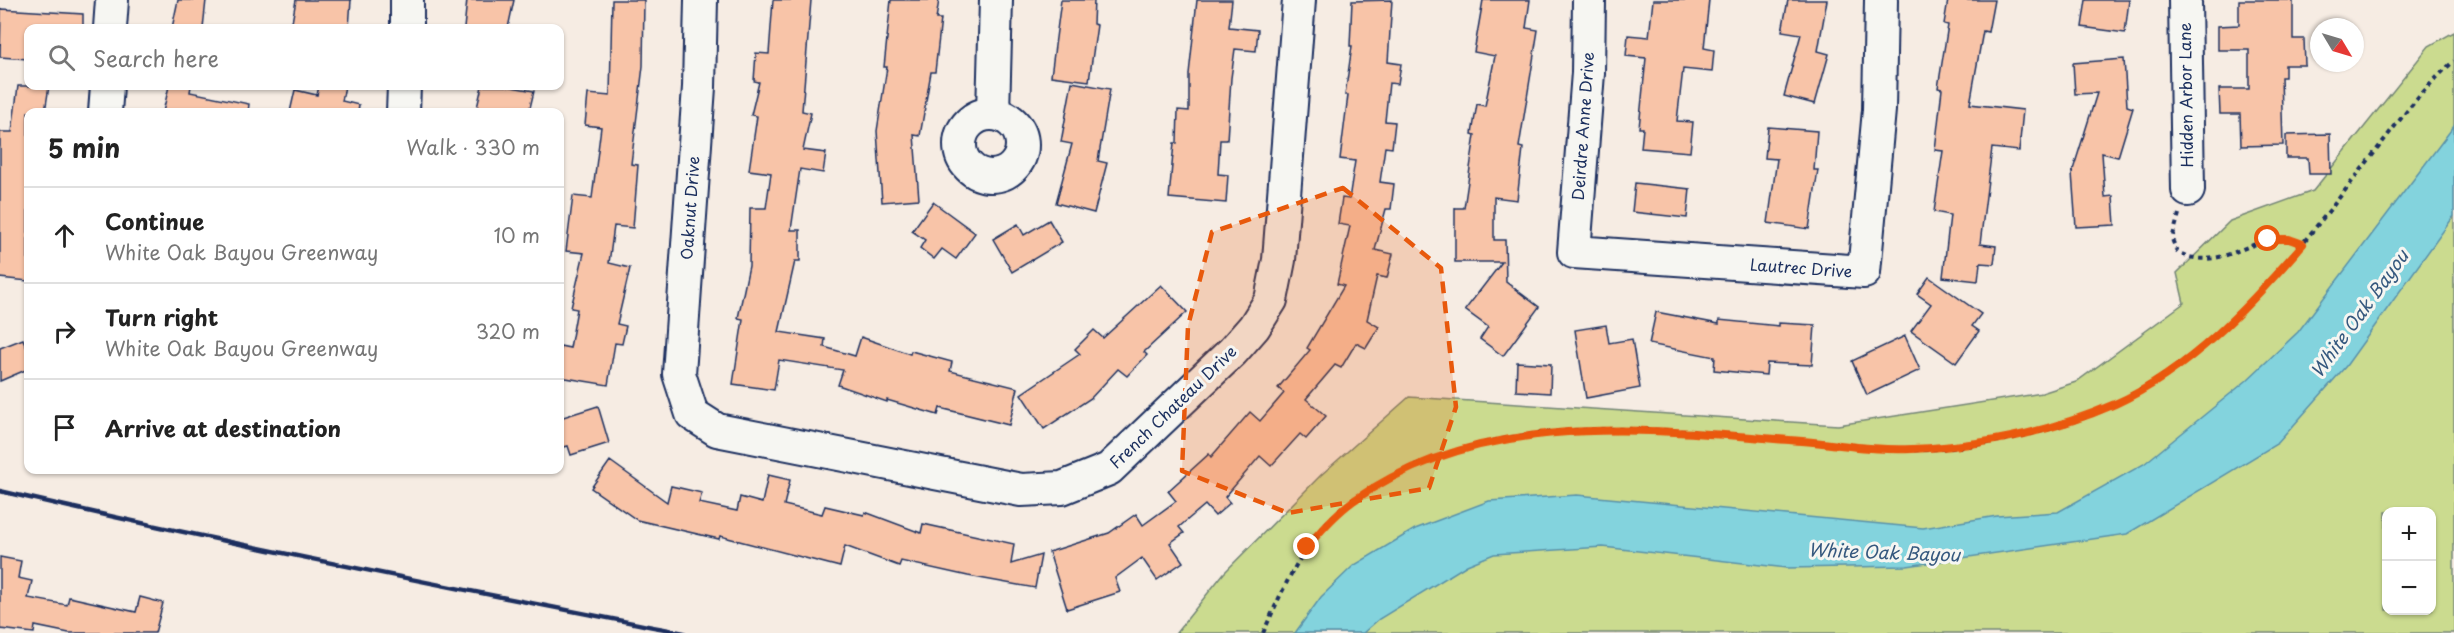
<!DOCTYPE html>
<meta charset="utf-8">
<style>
:root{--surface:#fff;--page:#f2f2f2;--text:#222;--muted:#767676;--line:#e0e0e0}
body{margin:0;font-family:"Playpen Sans",sans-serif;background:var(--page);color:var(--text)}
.controls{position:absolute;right:18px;bottom:18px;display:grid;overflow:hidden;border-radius:12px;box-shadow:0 2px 4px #0004}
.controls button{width:54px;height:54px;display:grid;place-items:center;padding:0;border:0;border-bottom:2px solid var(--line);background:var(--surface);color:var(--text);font:30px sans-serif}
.compass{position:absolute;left:2310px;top:18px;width:54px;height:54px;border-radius:50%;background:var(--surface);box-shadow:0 2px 4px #0004;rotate:128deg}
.stop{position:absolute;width:18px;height:18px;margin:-14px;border:4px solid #ea580c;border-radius:50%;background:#fff}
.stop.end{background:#ea580c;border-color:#fff;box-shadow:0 2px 6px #0008}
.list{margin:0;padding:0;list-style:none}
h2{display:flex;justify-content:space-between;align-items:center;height:78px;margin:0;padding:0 24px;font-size:26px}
h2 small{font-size:20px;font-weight:400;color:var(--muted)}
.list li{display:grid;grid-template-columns:39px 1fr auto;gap:18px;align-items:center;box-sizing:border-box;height:96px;padding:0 24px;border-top:2px solid var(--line)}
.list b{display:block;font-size:22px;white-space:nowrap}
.list p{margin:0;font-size:20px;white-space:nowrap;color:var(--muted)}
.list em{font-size:20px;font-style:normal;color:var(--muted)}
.icon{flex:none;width:33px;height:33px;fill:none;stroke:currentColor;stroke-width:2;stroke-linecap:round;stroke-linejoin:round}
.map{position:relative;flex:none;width:2454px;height:633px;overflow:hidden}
.search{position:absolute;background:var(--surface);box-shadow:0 2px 4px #0004;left:24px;top:24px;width:540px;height:66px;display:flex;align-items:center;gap:15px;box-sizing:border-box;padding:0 21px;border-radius:12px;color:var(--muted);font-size:22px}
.panel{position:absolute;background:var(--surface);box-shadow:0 2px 4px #0004;left:24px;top:108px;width:540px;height:366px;border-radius:12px}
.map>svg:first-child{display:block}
.green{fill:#cbdb8f;stroke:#738576;stroke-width:1.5;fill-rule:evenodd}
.water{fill:#83d3dd;stroke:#5991aa;stroke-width:1.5}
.building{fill:#f8c4a8;stroke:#1b2f5e;stroke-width:1.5}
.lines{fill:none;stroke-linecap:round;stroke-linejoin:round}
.minor-casing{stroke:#1b2f5e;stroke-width:36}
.path{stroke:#1b2f5e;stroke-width:4;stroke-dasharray:4.5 4.5;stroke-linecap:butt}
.minor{stroke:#f6f6f2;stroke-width:32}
.rail{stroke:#1b2f5e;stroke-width:4.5}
.route{stroke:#ea580c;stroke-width:8}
.marked{fill:#e8590c;fill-opacity:0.2;stroke:#e8590c;stroke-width:4.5;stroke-dasharray:12 8;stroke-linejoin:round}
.labels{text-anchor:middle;stroke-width:6;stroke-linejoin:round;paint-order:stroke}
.street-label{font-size:16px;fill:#1b2f5e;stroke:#f6f6f2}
.water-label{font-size:18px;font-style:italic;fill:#35587e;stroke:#f6f6f2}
</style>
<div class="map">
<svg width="2454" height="633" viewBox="0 0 2454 633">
<rect width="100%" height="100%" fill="#f6ece3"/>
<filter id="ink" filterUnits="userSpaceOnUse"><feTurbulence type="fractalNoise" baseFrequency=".0167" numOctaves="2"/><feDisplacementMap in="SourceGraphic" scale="12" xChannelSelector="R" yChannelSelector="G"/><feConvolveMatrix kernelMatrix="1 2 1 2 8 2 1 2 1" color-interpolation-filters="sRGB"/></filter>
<g filter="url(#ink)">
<path class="green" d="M 2454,32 L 2454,633 L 1176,633 L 1224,573 L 1321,475 L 1409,397 L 1838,425 L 2042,393 L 2076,382 L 2184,303 L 2177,273 L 2230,221 L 2313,191 L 2429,46 ZM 2386,512 L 2432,512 L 2432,610 L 2386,610 Z"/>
<path class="water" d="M 2454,126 L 2454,216 L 2346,366 L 2278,443 L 2127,534 L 1907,566 L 1787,568 L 1603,547 L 1494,554 L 1467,565 L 1379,619 L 1363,633 L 1295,633 L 1321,597 L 1353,566 L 1415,529 L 1489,501 L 1577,495 L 1923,528 L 1997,516 L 2058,512 L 2144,464 L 2246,381 L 2298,332 Z"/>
<g class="building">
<path d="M 178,0 L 206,0 L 203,28 L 172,28 Z"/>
<path d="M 296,0 L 351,0 L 349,28 L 291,28 Z"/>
<path d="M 467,0 L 514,0 L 508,28 L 464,28 Z"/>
<path d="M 612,0 L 644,0 L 643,66 L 631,164 L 638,165 L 633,228 L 614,226 L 609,263 L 630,268 L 617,324 L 626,326 L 622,344 L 615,343 L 608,385 L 560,377 L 560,346 L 570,348 L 577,309 L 571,308 L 584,253 L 566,251 L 573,196 L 592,198 L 601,127 L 585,125 L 588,94 L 610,96 Z"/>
<path d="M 773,0 L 811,0 L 802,111 L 811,113 L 803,150 L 826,153 L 823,173 L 800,169 L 791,230 L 800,230 L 800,261 L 795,261 L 779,332 L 825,339 L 824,347 L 855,356 L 861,337 L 910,354 L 911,351 L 952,362 L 950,371 L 1018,388 L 1009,425 L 940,408 L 938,415 L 887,400 L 887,402 L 838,385 L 843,370 L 779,360 L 774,390 L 733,384 L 743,319 L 738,318 L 749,266 L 750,208 L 766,208 L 771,173 L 749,170 L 757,116 L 751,115 L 759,82 L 754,81 L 756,53 L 769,54 Z"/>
<path d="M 891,0 L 939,0 L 936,19 L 941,19 L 935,72 L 931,72 L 920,136 L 914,135 L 919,199 L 882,202 L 877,131 L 887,67 L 884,67 Z"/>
<path d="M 1061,0 L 1094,0 L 1093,24 L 1097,25 L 1089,81 L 1051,76 Z"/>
<path d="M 1197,0 L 1232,0 L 1229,27 L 1258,30 L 1256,51 L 1235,49 L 1231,78 L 1227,140 L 1220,140 L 1218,174 L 1228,175 L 1226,203 L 1169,198 L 1174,143 L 1177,143 L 1178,110 L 1189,111 L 1189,74 Z"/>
<path d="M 1392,0 L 1388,62 L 1401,64 L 1398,84 L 1389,83 L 1385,121 L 1395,122 L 1392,148 L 1385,147 L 1380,182 L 1394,184 L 1391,209 L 1386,209 L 1375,250 L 1393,254 L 1387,278 L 1377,276 L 1367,320 L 1379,327 L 1366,348 L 1356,343 L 1341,368 L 1335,365 L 1306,399 L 1326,416 L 1306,439 L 1300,434 L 1271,466 L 1260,456 L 1225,497 L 1230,503 L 1215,516 L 1205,505 L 1179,527 L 1184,533 L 1170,543 L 1183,562 L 1157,580 L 1142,558 L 1115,578 L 1120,592 L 1067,609 L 1049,552 L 1109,533 L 1136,514 L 1143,525 L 1176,501 L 1168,491 L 1209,454 L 1211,457 L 1250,412 L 1260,421 L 1284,393 L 1278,388 L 1310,350 L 1307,348 L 1344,286 L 1337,284 L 1350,226 L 1338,224 L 1342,198 L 1349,199 L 1355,161 L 1340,159 L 1348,95 L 1345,95 L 1352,46 L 1350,46 L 1352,1 Z"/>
<path d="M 1483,0 L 1530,0 L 1526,28 L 1538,30 L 1519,147 L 1523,148 L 1517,200 L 1494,197 L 1494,240 L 1505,240 L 1506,282 L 1539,307 L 1503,356 L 1480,339 L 1488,327 L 1465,310 L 1502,262 L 1455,262 L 1455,208 L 1464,208 L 1475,135 L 1472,134 L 1477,104 L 1485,106 L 1495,56 L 1474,52 Z"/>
<path d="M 1653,0 L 1709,0 L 1704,48 L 1714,50 L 1712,72 L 1683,69 L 1677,121 L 1693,122 L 1690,152 L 1641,148 L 1643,128 L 1639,128 L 1646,58 L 1626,56 L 1628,35 L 1649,37 Z"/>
<path d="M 1788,0 L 1827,0 L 1818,51 L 1829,54 L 1815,104 L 1784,96 L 1801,34 L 1782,31 Z"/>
<path d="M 1948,0 L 1994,0 L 1988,32 L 1983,31 L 1970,104 L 2023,110 L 2019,151 L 1992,148 L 1980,244 L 1996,246 L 1994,264 L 1980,263 L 1978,281 L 1943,277 L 1950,215 L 1934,212 L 1943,151 L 1935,150 L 1942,89 L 1938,88 L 1948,25 L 1944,24 Z"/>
<path d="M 2086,0 L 2129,0 L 2125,33 L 2082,27 Z"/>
<path d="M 2239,0 L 2293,0 L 2293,39 L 2304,39 L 2305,65 L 2285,65 L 2285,77 L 2281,77 L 2283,145 L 2241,146 L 2240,114 L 2220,114 L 2219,89 L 2249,89 L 2249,50 L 2218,50 L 2218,26 L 2239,25 Z"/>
<path d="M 1,9 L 83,14 L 83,28 L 28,28 L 28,59 L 0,57 Z"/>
<path d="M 2124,59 L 2127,106 L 2133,108 L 2118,157 L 2102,153 L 2105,197 L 2113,196 L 2115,225 L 2076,227 L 2072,173 L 2097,93 L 2075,94 L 2073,63 Z"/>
<path d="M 1072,82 L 1110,89 L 1098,161 L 1107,163 L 1094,213 L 1056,203 L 1072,144 L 1061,142 Z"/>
<path d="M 18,86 L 49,86 L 45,112 L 28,112 L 28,281 L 0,278 L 0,132 L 12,132 Z"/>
<path d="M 169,86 L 191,86 L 190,92 L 249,104 L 248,112 L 163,112 Z"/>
<path d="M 319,86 L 345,86 L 342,101 L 359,105 L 358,112 L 290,112 L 295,90 L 317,95 Z"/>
<path d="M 482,86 L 506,86 L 534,91 L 529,112 L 476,112 Z"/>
<path d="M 1768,127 L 1817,131 L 1814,170 L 1818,170 L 1809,229 L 1768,223 L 1777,159 L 1765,158 Z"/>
<path d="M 2330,134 L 2331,174 L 2309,174 L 2308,158 L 2286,158 L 2286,135 Z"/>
<path d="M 1635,183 L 1690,189 L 1687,218 L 1632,212 Z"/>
<path d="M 933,202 L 975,233 L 956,259 L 942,249 L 934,259 L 920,248 L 925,240 L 912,231 Z"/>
<path d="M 1049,220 L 1062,242 L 1012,272 L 993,239 L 1018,224 L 1024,235 Z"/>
<path d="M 1929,277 L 1981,314 L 1972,326 L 1979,331 L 1956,363 L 1911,331 L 1931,304 L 1917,294 Z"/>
<path d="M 1161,285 L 1187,312 L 1144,352 L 1147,355 L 1127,376 L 1118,369 L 1091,398 L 1044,429 L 1021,394 L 1080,354 L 1075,349 L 1094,330 L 1103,338 Z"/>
<path d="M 1656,312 L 1719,324 L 1719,320 L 1779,326 L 1779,323 L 1815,325 L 1812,365 L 1767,363 L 1766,375 L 1714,370 L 1715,357 L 1649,344 Z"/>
<path d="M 1606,325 L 1609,343 L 1632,339 L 1640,388 L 1586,398 L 1575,330 Z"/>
<path d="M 1905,336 L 1920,370 L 1867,395 L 1852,361 Z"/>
<path d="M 23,339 L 28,351 L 28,369 L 0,381 L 0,348 Z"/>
<path d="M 1517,362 L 1551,364 L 1550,393 L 1516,391 Z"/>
<path d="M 598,406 L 609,443 L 571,455 L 568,446 L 560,448 L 560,418 Z"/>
<path d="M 610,461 L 667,502 L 671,486 L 702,493 L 699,503 L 737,511 L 740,497 L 762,503 L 768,475 L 790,480 L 784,505 L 822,514 L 825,506 L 864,515 L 865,512 L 921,533 L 923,524 L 1014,544 L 1011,564 L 1041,555 L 1035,588 L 968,576 L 901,561 L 899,566 L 845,546 L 840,567 L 720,536 L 719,539 L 637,520 L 591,488 Z"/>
<path d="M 0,557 L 21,561 L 18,578 L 32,581 L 28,598 L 67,605 L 69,597 L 136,612 L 140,597 L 163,603 L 155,633 L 69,633 L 35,626 L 34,633 L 0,629 Z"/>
</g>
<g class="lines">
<g class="minor-casing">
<g id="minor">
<path d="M 701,0 L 699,87 L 679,374 L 692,414 L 717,430 L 1021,490 L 1062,488 L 1109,469 L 1233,351 L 1254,327 L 1271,300 L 1279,260 L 1299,0"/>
<path d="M 1589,0 L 1588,73 L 1574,252 L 1864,272 L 1879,110 L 1881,0"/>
<path d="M 2185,0 L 2188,190"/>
<path d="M 110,28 L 112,0"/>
<path d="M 407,28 L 407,0"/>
<path d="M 105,112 L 107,86"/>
<path d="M 403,112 L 404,86"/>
<path d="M 993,113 L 996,0"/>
<circle cx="991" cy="145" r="31"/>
</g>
</g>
<g class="path">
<path d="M 2179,214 L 2172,239 L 2177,252 C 2226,277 2255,224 2303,244"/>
<path d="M 1263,633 C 1281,594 1297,554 1328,522 C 1348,502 1374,487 1399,474 C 1530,408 1684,432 1824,443 C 1852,445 1881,450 1910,450 C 1977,449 2058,432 2119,402 C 2221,351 2292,258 2361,170 C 2390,133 2418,93 2454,61"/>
</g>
<use href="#minor" class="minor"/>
<path class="rail" d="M 0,491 C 227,544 455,588 684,633"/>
</g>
</g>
<g class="lines" filter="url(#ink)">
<path class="route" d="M 1307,547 C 1321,530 1335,514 1353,501 C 1484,408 1652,430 1802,441 C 1838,444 1876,451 1912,449 C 1983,446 2051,432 2115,404 C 2189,371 2251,304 2303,244 L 2289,239 L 2268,239"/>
</g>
<path class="marked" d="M 1343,188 L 1441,268 L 1456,407 L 1429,488 L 1288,513 L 1182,471 L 1188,326 L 1212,232 Z"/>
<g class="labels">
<g class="street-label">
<text transform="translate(2186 95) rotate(-91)" y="6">Hidden Arbor Lane</text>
<text transform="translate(1583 126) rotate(-86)" y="6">Deirdre Anne Drive</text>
<text transform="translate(690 208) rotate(-86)" y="6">Oaknut Drive</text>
<text transform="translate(1801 268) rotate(4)" y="6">Lautrec Drive</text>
<text transform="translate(1173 407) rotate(-44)" y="6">French Chateau Drive</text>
</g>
<g class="water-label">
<text transform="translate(2360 314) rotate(-54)" y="6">White Oak Bayou</text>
<text transform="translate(1884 553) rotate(2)" y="6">White Oak Bayou</text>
</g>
</g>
</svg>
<div class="controls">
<button>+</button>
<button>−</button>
</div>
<svg class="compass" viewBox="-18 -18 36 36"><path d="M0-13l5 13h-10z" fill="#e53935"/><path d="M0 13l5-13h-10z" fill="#767676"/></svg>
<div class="stop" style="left:2268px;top:239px"></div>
<div class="stop end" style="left:1307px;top:547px"></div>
<div class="search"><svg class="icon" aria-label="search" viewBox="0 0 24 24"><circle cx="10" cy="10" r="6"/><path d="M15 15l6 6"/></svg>Search here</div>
<section class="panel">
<h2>5 min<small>Walk · 330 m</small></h2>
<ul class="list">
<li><svg class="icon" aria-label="ahead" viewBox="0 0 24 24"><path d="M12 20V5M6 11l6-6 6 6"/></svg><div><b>Continue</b><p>White Oak Bayou Greenway</p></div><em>10 m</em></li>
<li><svg class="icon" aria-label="right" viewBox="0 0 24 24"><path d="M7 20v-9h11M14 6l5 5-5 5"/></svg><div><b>Turn right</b><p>White Oak Bayou Greenway</p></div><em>320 m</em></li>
<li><svg class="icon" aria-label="arrive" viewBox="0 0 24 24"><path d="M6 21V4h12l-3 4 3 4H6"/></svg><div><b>Arrive at destination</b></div></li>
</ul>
</section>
</div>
